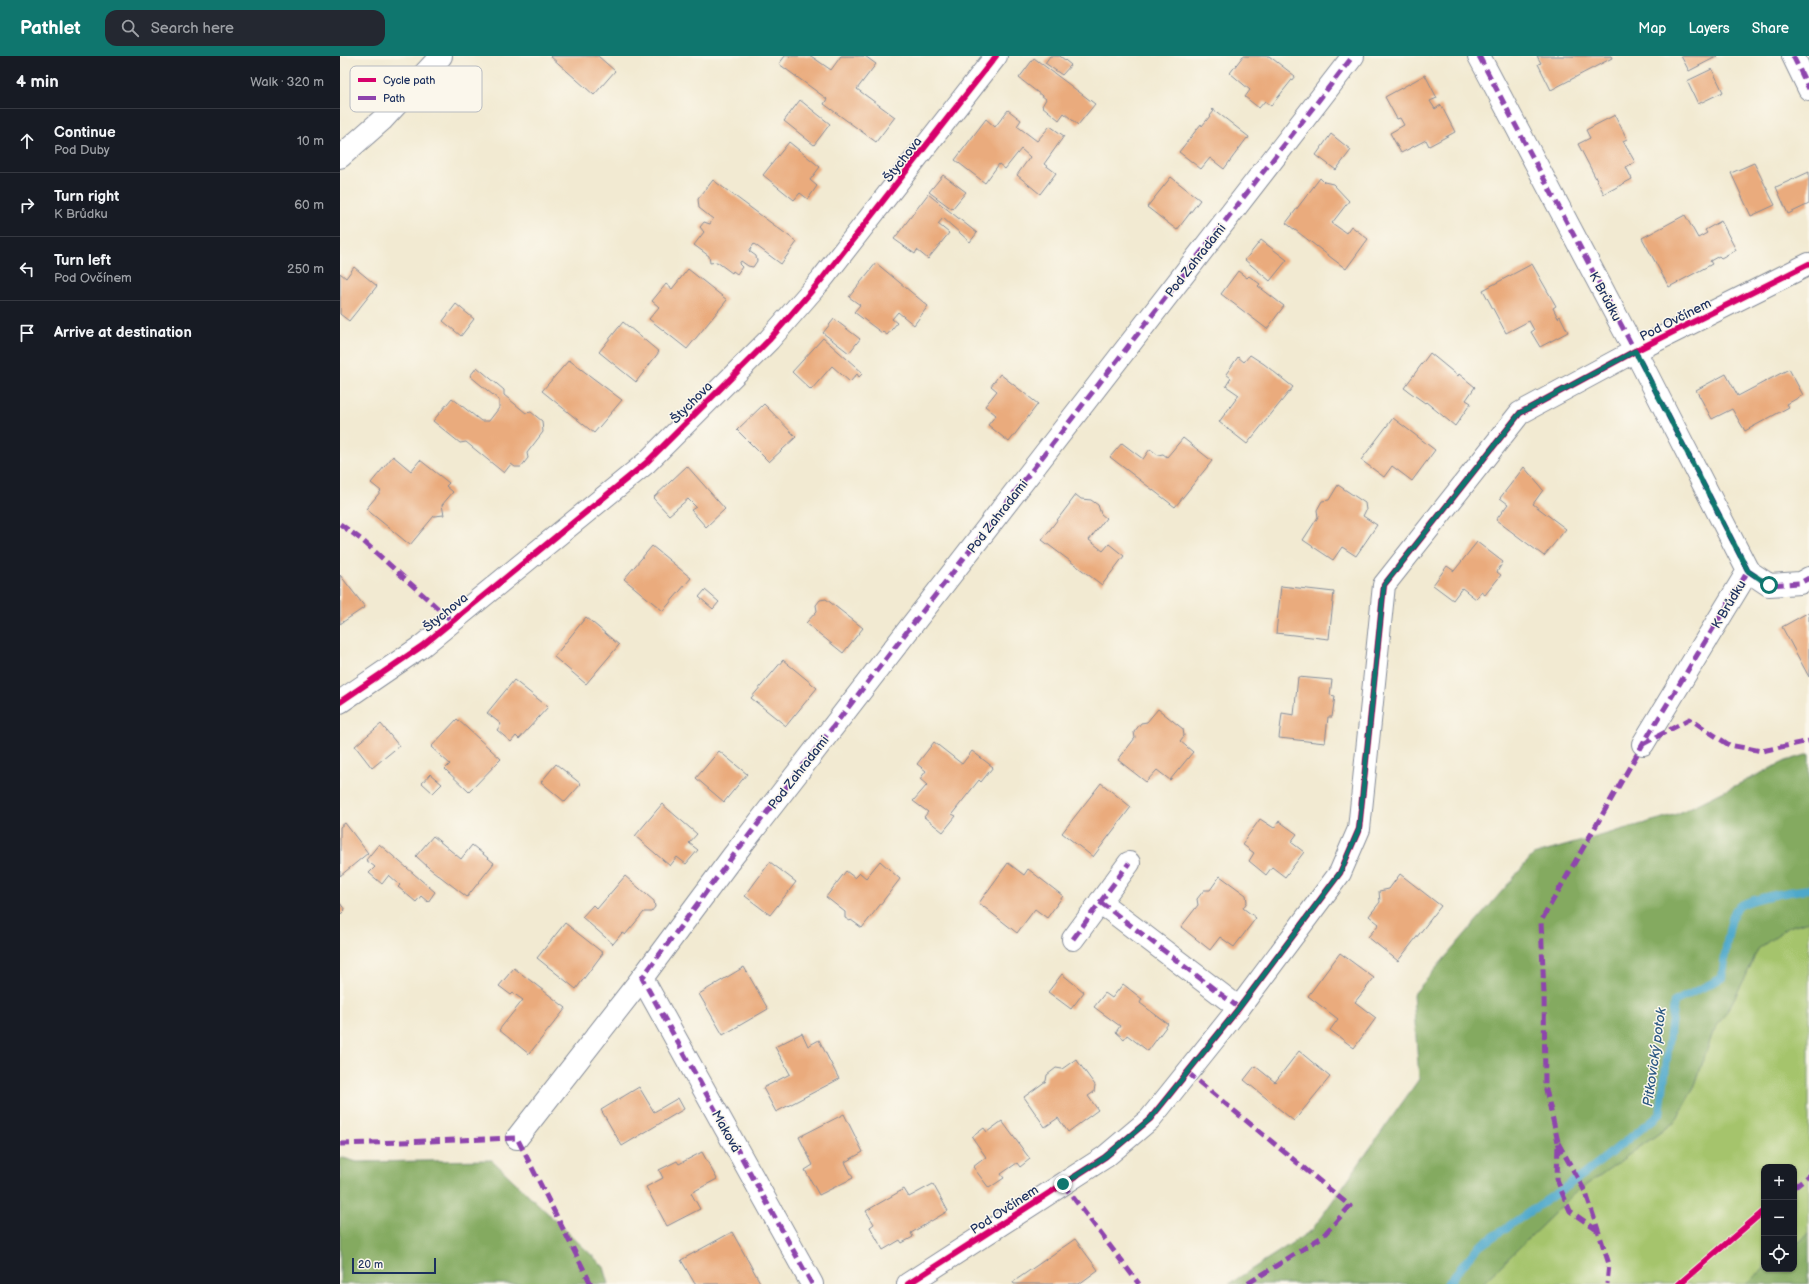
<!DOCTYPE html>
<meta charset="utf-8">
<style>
:root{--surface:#171b24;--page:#242831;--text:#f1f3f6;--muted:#9ea1a6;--line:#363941;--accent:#0f766e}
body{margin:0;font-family:"Balsamiq Sans",sans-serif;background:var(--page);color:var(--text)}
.controls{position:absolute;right:12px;bottom:12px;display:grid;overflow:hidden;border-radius:8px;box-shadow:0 1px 3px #0004}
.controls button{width:36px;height:36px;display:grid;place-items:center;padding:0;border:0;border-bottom:1px solid var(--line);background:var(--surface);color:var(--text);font:20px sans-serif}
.scale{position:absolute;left:12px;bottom:10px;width:84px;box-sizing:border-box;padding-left:4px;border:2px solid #1b2f5e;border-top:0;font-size:11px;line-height:14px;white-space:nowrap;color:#1b2f5e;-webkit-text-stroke:3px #fbf7ec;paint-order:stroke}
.stop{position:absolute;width:12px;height:12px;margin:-9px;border:3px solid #0f766e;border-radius:50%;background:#fff}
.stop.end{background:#0f766e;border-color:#fff;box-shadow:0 1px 4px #0008}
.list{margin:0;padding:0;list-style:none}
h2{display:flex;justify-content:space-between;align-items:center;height:52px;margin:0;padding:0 16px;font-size:17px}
h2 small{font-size:13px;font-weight:400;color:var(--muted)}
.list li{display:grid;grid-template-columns:26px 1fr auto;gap:12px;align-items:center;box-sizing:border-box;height:64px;padding:0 16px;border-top:1px solid var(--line)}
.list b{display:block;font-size:15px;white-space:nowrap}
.list p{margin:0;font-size:13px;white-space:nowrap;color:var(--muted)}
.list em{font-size:13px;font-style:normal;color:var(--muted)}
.icon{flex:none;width:22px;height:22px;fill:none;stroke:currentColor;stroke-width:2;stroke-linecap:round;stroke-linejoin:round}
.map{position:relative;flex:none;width:1469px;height:1228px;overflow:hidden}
header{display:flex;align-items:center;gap:24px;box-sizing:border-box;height:56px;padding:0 20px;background:var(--accent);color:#fff}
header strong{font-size:19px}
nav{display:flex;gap:22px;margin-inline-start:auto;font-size:14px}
.search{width:280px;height:36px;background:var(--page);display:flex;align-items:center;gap:10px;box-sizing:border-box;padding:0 14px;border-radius:12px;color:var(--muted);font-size:15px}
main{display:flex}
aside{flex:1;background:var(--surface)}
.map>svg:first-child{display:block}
.green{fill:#a5c46c;stroke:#607a65}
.forest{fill:#84aa60;stroke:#506c5f}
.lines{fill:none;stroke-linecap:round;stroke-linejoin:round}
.stream{stroke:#4da8cb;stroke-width:8}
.building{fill:#eaab7d}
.minor-casing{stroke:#868c98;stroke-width:24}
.tertiary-casing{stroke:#868c98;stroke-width:24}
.minor{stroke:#fff;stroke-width:22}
.tertiary{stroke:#fff;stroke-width:22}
.quiet{stroke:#8e44ad;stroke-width:5;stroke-dasharray:10 5;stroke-linecap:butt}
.cycleway-casing{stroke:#fbf7ec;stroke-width:8}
.cycleway{stroke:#d6006c;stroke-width:6}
.route{stroke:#0f766e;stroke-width:5}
.labels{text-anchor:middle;stroke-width:3;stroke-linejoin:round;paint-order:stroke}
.street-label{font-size:13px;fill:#1b2f5e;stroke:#fbf7ec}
.water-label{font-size:14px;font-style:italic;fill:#2c5984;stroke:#fbf7ec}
.key{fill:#fbf7ec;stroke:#b8bbc1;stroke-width:1}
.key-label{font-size:11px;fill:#1b2f5e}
</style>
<header>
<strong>Pathlet</strong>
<div class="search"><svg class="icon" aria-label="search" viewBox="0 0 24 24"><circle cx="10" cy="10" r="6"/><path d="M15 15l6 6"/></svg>Search here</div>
<nav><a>Map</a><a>Layers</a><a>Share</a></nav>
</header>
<main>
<aside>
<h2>4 min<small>Walk · 320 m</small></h2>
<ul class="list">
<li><svg class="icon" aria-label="ahead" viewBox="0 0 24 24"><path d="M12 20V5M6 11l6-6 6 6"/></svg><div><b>Continue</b><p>Pod Duby</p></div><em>10 m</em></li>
<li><svg class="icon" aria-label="right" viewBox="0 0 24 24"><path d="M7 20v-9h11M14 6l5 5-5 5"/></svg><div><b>Turn right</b><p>K Brůdku</p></div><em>60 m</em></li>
<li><svg class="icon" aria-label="left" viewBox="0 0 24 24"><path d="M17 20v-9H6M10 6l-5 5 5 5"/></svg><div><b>Turn left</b><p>Pod Ovčínem</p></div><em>250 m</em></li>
<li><svg class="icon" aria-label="arrive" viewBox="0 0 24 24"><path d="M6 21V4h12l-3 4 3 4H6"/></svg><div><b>Arrive at destination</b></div></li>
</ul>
</aside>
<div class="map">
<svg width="1469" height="1228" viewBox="0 0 1469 1228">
<rect width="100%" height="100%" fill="#fbf7ec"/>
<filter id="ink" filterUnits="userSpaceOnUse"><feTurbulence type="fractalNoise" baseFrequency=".025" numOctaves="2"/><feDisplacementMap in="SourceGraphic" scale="8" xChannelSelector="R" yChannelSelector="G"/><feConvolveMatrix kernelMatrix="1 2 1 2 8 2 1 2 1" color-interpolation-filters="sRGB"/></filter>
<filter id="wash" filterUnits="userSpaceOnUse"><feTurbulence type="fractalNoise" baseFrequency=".012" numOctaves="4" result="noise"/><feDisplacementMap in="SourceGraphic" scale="16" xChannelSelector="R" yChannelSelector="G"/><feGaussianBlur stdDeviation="0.9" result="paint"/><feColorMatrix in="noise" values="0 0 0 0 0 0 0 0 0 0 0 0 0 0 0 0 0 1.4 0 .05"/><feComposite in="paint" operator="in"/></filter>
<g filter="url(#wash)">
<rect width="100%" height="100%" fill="#f2ead2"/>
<path class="green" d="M 1469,865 L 1469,1178 L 1454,1190 L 1454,1111 L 1424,1111 L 1424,1213 L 1405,1228 L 1142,1228 L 1235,1137 L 1335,1066 L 1355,1029 L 1373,976 L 1389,952 L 1406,920 L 1418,893 L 1448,871 Z"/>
<g class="forest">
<path d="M 1469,698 L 1469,865 L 1448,871 L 1418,893 L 1406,920 L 1389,952 L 1373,976 L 1355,1029 L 1335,1066 L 1235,1137 L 1142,1228 L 889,1228 L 972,1174 L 1079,1023 L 1073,939 L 1193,799 L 1337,758 L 1446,705 Z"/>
<path d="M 0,1101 L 17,1106 L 152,1104 L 264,1211 L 269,1228 L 0,1228 Z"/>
<path d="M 1469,1178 L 1469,1228 L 1405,1228 L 1424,1213 L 1454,1213 L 1454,1190 Z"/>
</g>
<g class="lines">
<path class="stream" d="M 1107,1228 L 1137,1192 L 1243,1119 L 1320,1058 L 1334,946 L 1382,922 C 1384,907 1388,865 1396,853 C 1403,843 1455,835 1469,833"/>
</g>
<g id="blocks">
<g class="building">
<path d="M 210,0 L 258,0 L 275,15 L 254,39 Z"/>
<path d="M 445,0 L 471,0 L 491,14 L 501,0 L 525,0 L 536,8 L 517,33 L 555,61 L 536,86 L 484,48 L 487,43 L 439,8 Z"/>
<path d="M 710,0 L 720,0 L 731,9 L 722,19 L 705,7 Z"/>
<path d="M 903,0 L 929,0 L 955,20 L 931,50 L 925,45 L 919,52 L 905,41 L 910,34 L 890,17 Z"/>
<path d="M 1197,0 L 1271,0 L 1272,2 L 1211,34 L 1198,8 L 1201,7 Z"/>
<path d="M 1341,0 L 1378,0 L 1349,15 Z"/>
<path d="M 694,2 L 755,48 L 738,69 L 724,57 L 719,64 L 702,50 L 706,43 L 679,22 Z"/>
<path d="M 1372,13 L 1383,36 L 1358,48 L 1347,25 Z"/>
<path d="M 1085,19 L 1097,42 L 1090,45 L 1095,53 L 1101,49 L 1115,76 L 1089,90 L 1086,84 L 1061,97 L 1050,77 L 1064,69 L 1060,62 L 1057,63 L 1045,41 Z"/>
<path d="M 460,44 L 490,68 L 474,89 L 444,65 Z"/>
<path d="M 873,53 L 909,81 L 908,83 L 907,82 L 884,113 L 870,102 L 861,113 L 839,96 L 861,68 L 862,70 L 874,55 L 872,54 Z"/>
<path d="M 668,54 L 681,64 L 677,70 L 697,85 L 710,70 L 724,80 L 704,108 L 716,117 L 700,138 L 677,119 L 690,101 L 681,93 L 665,113 L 659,108 L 645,127 L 615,104 L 646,63 L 655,71 Z"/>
<path d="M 1275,59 L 1287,83 L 1283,85 L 1295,106 L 1286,111 L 1292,123 L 1264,138 L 1238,88 L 1250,82 L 1246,74 Z"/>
<path d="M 991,78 L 1011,94 L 996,114 L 976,99 Z"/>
<path d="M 449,86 L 480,111 L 470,124 L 477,130 L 468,143 L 460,137 L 454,144 L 423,119 Z"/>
<path d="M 1414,107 L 1435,149 L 1411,160 L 1391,117 Z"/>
<path d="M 1469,116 L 1469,148 L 1448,158 L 1436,131 Z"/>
<path d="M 603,119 L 626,136 L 612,153 L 589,136 Z"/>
<path d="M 831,121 L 860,144 L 837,174 L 807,151 Z"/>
<path d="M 980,122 L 984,126 L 993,128 L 1009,145 L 992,167 L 1006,177 L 1011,170 L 1028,183 L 1006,213 L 946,167 Z"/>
<path d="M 373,124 L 457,186 L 441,208 L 414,188 L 409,195 L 416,200 L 417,205 L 413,211 L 408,210 L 401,205 L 399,208 L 402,211 L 397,218 L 393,215 L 392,217 L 377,206 L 370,207 L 369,200 L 354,189 L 364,176 L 360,171 L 364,166 L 370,168 L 373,163 L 359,152 L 358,143 Z"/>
<path d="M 588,138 L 637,177 L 630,186 L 603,162 L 598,168 L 609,177 L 588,203 L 577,194 L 575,198 L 554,183 Z"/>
<path d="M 1345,159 L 1358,182 L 1367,177 L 1365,174 L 1381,165 L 1396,194 L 1381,202 L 1379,200 L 1370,205 L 1372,208 L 1329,231 L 1302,182 Z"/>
<path d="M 921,184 L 947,204 L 930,225 L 905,204 Z"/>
<path d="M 536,207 L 588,250 L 574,269 L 558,256 L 552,263 L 557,267 L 547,279 L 543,276 L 542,277 L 514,256 L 520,249 L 509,241 Z"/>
<path d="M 1192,208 L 1216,250 L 1213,252 L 1218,262 L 1220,260 L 1228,276 L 1200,291 L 1191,276 L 1194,274 L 1189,265 L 1166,277 L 1143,234 Z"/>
<path d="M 14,211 L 37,230 L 9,265 L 0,258 L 0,217 L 6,222 Z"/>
<path d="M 348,213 L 387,244 L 347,293 L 309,263 L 319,251 L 312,245 L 326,228 L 332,233 Z"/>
<path d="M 898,215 L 907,222 L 909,220 L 920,228 L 918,230 L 944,250 L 927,273 L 881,238 Z"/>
<path d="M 116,248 L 134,263 L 121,280 L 103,265 Z"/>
<path d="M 494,263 L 520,283 L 509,297 L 483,277 Z"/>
<path d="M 283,266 L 319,296 L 296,326 L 259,296 Z"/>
<path d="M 483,282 L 523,317 L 519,321 L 517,318 L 510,326 L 492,310 L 471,334 L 452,316 Z"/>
<path d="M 1090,297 L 1118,320 L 1119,318 L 1135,331 L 1126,344 L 1131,347 L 1115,370 L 1086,346 L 1085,347 L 1064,332 Z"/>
<path d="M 910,299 L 924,308 L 953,331 L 907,388 L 879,366 L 899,339 L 886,330 L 891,322 L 886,318 L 898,301 L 904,306 Z"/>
<path d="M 229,304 L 282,344 L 254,377 L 202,335 Z"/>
<path d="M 137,311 L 164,334 L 164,339 L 186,357 L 191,356 L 202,365 L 203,376 L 187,397 L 188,402 L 181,411 L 175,411 L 171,408 L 164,417 L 126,386 L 120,387 L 93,365 L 112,342 L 141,365 L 149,365 L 159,352 L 159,344 L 130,320 Z"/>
<path d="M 1449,313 L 1463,339 L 1447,348 L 1449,351 L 1405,375 L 1392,353 L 1372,363 L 1356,334 L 1386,318 L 1398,340 Z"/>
<path d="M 660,318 L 698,348 L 669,386 L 648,369 L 656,359 L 645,350 L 657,335 L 651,330 Z"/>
<path d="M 424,348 L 456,381 L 429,406 L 397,374 Z"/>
<path d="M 1053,362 L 1095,394 L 1072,425 L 1052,410 L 1044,421 L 1021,404 Z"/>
<path d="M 843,382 L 872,405 L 835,451 L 770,401 L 782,387 L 803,403 L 810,393 L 818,399 L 823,398 L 827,401 Z"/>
<path d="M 53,400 L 71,415 L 80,404 L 109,427 L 106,430 L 113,436 L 102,449 L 104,459 L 94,460 L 70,489 L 26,453 L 41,435 L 31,427 Z"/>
<path d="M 347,410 L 385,453 L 366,471 L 351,454 L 356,451 L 348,443 L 329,459 L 313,442 Z"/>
<path d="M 1184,411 L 1203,434 L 1193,448 L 1226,473 L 1204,500 L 1156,464 L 1168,448 L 1160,442 Z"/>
<path d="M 998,429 L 1025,447 L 1026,454 L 1023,460 L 1037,469 L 1016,500 L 1002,491 L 993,504 L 963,484 L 978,461 L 977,454 L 982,445 L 989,444 Z"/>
<path d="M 736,439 L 741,443 L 751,444 L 758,449 L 761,458 L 766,462 L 749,484 L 763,495 L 769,488 L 784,500 L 762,529 L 702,484 Z"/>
<path d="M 1137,486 L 1163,506 L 1157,516 L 1161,519 L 1145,539 L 1141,536 L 1136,543 L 1122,532 L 1113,544 L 1093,529 L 1107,510 L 1114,515 Z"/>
<path d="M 312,490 L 351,522 L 323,555 L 284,523 Z"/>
<path d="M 0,519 L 25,551 L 0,568 Z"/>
<path d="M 941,530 L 994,536 L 989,583 L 936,577 Z"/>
<path d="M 365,534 L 379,546 L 373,553 L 359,541 Z"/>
<path d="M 486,543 L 523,572 L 503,597 L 466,567 L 477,555 L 476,549 L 480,544 Z"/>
<path d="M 1469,556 L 1469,621 L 1442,571 Z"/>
<path d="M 246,561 L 279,589 L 246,628 L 214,601 Z"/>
<path d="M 443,604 L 477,632 L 446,670 L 411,642 Z"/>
<path d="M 958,621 L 992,624 L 990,639 L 995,640 L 992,661 L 988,661 L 985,687 L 939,682 L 942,657 L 954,659 Z"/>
<path d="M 174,624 L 208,651 L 179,683 L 176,680 L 171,686 L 157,674 L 161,668 L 147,657 Z"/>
<path d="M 818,653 L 843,673 L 844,680 L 840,685 L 853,696 L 830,724 L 817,714 L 806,726 L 778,704 L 795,682 L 794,676 L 801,667 L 807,666 Z"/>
<path d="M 117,663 L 161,703 L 129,736 L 105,713 L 110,708 L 91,691 Z"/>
<path d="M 41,668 L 59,690 L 32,712 L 15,690 Z"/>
<path d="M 594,686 L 622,708 L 632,695 L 653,711 L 641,726 L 639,724 L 612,758 L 616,760 L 603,776 L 584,761 L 588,756 L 573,745 L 587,729 L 580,723 L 586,715 L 577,708 Z"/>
<path d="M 379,695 L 407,718 L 384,746 L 356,722 Z"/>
<path d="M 216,708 L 241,728 L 225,746 L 201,726 Z"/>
<path d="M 90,718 L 102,728 L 93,737 L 82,727 Z"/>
<path d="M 761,727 L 791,751 L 753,801 L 722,777 Z"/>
<path d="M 322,748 L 357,778 L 349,787 L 358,794 L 346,808 L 337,801 L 330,810 L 295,780 Z"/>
<path d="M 920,763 L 934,772 L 939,765 L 957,778 L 951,786 L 964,796 L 945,821 L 932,811 L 926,819 L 909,805 L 914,797 L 902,788 Z"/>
<path d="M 5,767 L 28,797 L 0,820 L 0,771 Z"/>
<path d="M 93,780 L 121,803 L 132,789 L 154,807 L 127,841 L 89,812 L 76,800 Z"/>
<path d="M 39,788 L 95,836 L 88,846 L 81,840 L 76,846 L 58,831 L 60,829 L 49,819 L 42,828 L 29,817 L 35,811 L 26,804 Z"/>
<path d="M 540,805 L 560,823 L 522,872 L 511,864 L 510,865 L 505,862 L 505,856 L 486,841 L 506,815 L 515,822 L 520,817 L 526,822 Z"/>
<path d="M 430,806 L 456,826 L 430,859 L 405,840 Z"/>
<path d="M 668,807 L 684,819 L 688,813 L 723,840 L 707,862 L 695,853 L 677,877 L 639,847 Z"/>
<path d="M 1060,818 L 1101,850 L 1058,905 L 1028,881 L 1039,868 L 1029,860 L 1040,846 L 1039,835 L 1049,833 Z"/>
<path d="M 285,820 L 314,845 L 315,851 L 311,856 L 304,856 L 285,879 L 282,877 L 273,888 L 242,861 L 253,849 L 257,853 Z"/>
<path d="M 880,820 L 906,839 L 907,846 L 903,852 L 916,862 L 894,891 L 880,881 L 870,894 L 841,871 L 858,849 L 857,843 L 864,834 L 870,834 Z"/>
<path d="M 0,847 L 5,854 L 0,859 Z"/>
<path d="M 225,867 L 263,897 L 236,933 L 197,902 Z"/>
<path d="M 1000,897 L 1034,922 L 1015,946 L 1036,962 L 1014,992 L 990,974 L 998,963 L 968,940 Z"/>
<path d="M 404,911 L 428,953 L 383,979 L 359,938 Z"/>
<path d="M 174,912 L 226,952 L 189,998 L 159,974 L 183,944 L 173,937 L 171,939 L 159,930 Z"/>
<path d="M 722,918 L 744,936 L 731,953 L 708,936 Z"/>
<path d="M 783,928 L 802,943 L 800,947 L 828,968 L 808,995 L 787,979 L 784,983 L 776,976 L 780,970 L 754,951 L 765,937 L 772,942 Z"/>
<path d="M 462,977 L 468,990 L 479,984 L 499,1023 L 436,1056 L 423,1032 L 450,1018 L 435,991 Z"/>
<path d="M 959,995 L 990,1021 L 954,1065 L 904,1024 L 915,1010 L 935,1026 Z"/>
<path d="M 736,1003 L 755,1029 L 754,1036 L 748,1040 L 758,1054 L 728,1076 L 718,1062 L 705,1071 L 684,1041 L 706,1025 L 707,1019 L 716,1012 L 722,1013 Z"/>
<path d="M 299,1031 L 314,1056 L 338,1042 L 344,1053 L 282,1090 L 261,1054 Z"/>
<path d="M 504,1058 L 523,1096 L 505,1106 L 513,1122 L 479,1139 L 465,1114 L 473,1109 L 459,1081 Z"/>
<path d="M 662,1065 L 690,1103 L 680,1111 L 677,1107 L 661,1118 L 664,1122 L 649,1132 L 633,1111 L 646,1101 L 632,1081 L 644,1072 L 647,1076 Z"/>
<path d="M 362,1096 L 377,1123 L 351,1137 L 360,1153 L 327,1170 L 306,1131 L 323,1122 L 319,1114 L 337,1105 L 339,1108 Z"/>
<path d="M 593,1128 L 608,1155 L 571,1177 L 573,1181 L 562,1187 L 560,1184 L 543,1194 L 530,1171 L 534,1168 L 526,1155 L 564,1133 L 569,1141 Z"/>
<path d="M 392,1176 L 421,1228 L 355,1228 L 341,1204 Z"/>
<path d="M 735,1183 L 758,1214 L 739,1228 L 674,1228 L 673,1226 Z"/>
</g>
</g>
</g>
<g filter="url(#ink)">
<use href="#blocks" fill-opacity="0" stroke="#868c98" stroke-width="1"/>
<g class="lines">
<g class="minor-casing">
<g id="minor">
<path d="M 1139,0 L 1295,295 L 1408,515 L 1303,688"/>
<path d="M 1453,0 L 1469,33"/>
<path d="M 0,101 L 42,64 L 101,0"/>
<path d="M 1408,515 L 1429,529 L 1460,527 L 1469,522"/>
<path d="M 760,846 L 899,952"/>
<path d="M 733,883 L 789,807"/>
<path d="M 302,922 L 472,1228"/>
<path d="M 177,1082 L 302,922 L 393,800 L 1013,0"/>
<path d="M 568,1228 L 765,1101 L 810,1063 L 899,952 L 1000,817 L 1019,773 L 1044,529 L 1180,357 L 1295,295 L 1469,208"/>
</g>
</g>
<g class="tertiary-casing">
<path id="tertiary" d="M 0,646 L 82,590 L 306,407 L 429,284 L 482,223 L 656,0"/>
</g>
<use href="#minor" class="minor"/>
<use href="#tertiary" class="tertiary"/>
<g class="quiet">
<path d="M 1139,0 L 1295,295 L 1408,515 L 1303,688 L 1201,865 L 1204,938 L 1205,1029 L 1218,1086 L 1217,1123 L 1221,1134 L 1230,1155 L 1258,1175"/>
<path d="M 1453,0 L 1469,33"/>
<path d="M 0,468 L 22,484 L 112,565"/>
<path d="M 1408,515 L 1429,529 L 1460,527 L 1469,522"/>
<path d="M 1303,688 L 1350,663 L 1389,689 L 1422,695 L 1469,685"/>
<path d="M 760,846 L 899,952"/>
<path d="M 733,883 L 789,807"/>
<path d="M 847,1016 L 1010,1150 L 982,1181 L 907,1228"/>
<path d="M 1218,1087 L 1246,1137 L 1269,1208 L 1267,1228"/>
<path d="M 0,1088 L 177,1082 L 251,1228"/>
<path d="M 723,1128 L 799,1228"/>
<path d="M 1454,1131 L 1469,1119"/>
<path d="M 472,1228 L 302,922 L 393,800 L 1013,0"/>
</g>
<g class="cycleway-casing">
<g id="cycleway">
<path d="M 0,646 L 82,590 L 306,407 L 429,284 L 482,223 L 656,0"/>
<path d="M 568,1228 L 765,1101 L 810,1063 L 899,952 L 1000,817 L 1019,773 L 1044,529 L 1180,357 L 1295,295 L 1469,208"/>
<path d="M 1339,1228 L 1424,1155"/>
</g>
</g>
<use href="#cycleway" class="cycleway"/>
</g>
</g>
<g class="lines" filter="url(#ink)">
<path class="route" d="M 723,1128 L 765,1101 L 810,1063 L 899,952 L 1000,817 L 1019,773 L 1044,529 L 1180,357 L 1295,295 L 1408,515 L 1429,529"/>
</g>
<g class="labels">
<g class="street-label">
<text transform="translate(562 103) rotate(-52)" y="5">Štychova</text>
<text transform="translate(855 204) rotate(-52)" y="5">Pod Zahradami</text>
<text transform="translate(1266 240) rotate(62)" y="5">K Brůdku</text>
<text transform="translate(1335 263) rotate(-27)" y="5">Pod Ovčínem</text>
<text transform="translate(351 346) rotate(-45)" y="5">Štychova</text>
<text transform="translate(657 460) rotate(-52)" y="5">Pod Zahradami</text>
<text transform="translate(1388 548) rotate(-59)" y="5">K Brůdku</text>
<text transform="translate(105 556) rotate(-39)" y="5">Štychova</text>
<text transform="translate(458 716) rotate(-52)" y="5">Pod Zahradami</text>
<text transform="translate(387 1075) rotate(61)" y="5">Maková</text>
<text transform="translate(664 1153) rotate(-33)" y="5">Pod Ovčínem</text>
</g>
<g class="water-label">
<text transform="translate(1314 1001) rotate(-82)" y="5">Pitkovický potok</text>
</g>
</g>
<rect x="10" y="10" width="132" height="46" rx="6" class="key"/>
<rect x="18" y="22" width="18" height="4" fill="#d6006c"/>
<rect x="18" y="40" width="18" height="4" fill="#8e44ad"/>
<g class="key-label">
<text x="43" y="28">Cycle path</text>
<text x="43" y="46">Path</text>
</g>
</svg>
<div class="controls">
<button>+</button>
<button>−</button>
<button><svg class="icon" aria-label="locate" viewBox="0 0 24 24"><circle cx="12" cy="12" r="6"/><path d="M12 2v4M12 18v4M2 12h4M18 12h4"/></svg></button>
</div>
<div class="scale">20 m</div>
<div class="stop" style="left:1429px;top:529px"></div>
<div class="stop end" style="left:723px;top:1128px"></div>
</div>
</main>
